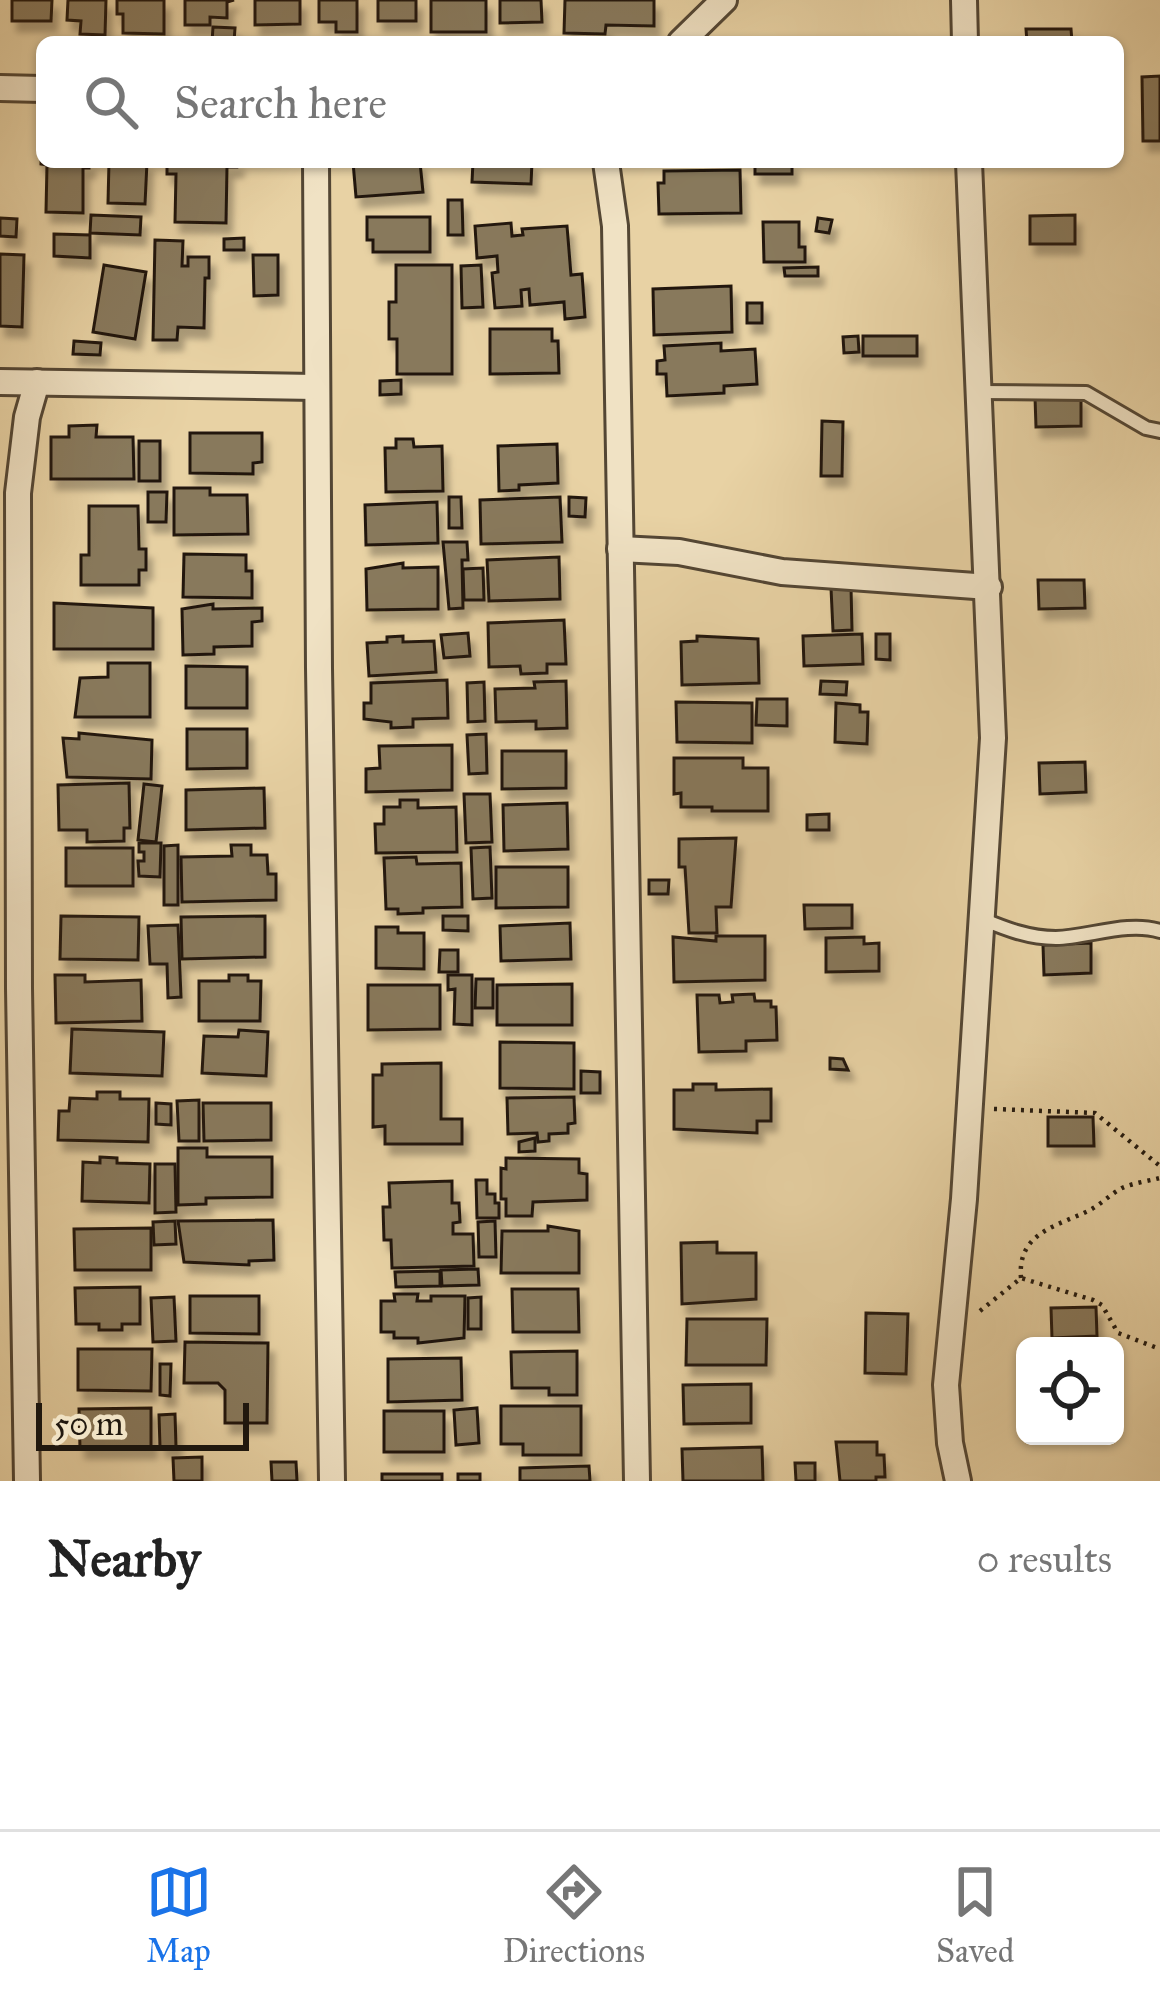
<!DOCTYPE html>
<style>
:root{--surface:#fff;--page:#f6f6f6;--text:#222;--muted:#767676;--line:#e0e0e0;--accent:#1a73e8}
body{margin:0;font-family:"IM FELL Great Primer",serif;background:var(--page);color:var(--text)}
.controls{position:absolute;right:36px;bottom:36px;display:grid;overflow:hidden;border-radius:18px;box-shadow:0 3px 9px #0004}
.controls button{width:108px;height:108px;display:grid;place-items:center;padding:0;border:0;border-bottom:3px solid var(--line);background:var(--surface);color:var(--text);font:60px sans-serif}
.scale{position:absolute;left:36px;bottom:30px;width:213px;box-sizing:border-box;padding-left:12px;border:6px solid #21180e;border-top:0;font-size:33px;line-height:42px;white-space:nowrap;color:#21180e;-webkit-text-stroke:9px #f0e2c4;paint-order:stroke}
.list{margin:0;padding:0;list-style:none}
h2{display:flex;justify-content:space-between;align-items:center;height:156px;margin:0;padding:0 48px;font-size:51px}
h2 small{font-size:39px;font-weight:400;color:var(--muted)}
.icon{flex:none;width:66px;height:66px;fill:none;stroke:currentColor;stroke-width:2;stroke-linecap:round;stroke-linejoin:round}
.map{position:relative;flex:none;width:1160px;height:1481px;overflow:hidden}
.search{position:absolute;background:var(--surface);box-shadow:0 3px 9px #0004;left:36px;right:36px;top:36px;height:132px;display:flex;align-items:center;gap:30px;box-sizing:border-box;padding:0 42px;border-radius:18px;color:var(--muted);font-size:45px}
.sheet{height:348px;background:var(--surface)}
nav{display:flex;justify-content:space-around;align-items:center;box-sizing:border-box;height:168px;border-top:3px solid var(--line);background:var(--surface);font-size:33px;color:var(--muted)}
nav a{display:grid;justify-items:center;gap:6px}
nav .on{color:var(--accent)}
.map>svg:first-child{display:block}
.building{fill:#88795c;stroke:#21180e;stroke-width:3;filter:url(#shadow)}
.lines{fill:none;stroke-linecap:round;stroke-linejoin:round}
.service-casing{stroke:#534634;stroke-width:18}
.minor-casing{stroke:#534634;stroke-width:30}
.path{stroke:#21180e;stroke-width:4.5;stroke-dasharray:3 6;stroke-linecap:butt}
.service{stroke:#f0e2c4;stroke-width:12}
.minor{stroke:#f0e2c4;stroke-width:24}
</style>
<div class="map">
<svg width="1160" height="1481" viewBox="0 0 1160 1481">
<defs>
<filter id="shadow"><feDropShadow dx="5.5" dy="10" stdDeviation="3" flood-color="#0004"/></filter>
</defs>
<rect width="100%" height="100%" fill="#e8d2a4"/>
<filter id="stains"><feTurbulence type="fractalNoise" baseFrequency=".00167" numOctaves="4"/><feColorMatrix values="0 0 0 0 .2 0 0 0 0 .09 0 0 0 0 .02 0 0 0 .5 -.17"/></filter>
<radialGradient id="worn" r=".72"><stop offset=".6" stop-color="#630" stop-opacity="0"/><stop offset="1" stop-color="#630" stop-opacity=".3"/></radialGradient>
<g class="building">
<path d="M 12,0 L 52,0 L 51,21 L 12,21 Z"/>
<path d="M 68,0 L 106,0 L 105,35 L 80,34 L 81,21 L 67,20 Z"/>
<path d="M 117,0 L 164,0 L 164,34 L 123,33 L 123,14 L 117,14 Z"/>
<path d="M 185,0 L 234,0 L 227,2 L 227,18 L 210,17 L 210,25 L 185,25 Z"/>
<path d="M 255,0 L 300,0 L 300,24 L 255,25 Z"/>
<path d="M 319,0 L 357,0 L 357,32 L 336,32 L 336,22 L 319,22 Z"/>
<rect x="378" y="0" width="38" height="21"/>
<rect x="431" y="0" width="55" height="32"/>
<path d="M 500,0 L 541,0 L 542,22 L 500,23 Z"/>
<path d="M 565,0 L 654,0 L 654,26 L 606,25 L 605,34 L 564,33 Z"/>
<path d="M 213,27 L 235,28 L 234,42 L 212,42 Z"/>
<path d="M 1026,29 L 1071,29 L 1072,42 L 1027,42 Z"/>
<path d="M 1160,76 L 1160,141 L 1143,141 L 1142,77 Z"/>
<path d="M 42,132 L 42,162 L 89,162 L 89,168 L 83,168 L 83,213 L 46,212 L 47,165 L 41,164 Z"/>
<path d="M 109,162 L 147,162 L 145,204 L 108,203 Z"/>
<path d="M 167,162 L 238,162 L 237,167 L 227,167 L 226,223 L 175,222 L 176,174 L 167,174 Z"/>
<path d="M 353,162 L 420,162 L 423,192 L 356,197 Z"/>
<path d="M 473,162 L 532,162 L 531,184 L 472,182 Z"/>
<rect x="755" y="162" width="37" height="12"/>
<path d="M 740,170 L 741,213 L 659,214 L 658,183 L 664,183 L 664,171 Z"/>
<path d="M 448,200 L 462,200 L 463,235 L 448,235 Z"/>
<path d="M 91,215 L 141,217 L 140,235 L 90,233 Z"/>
<path d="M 1075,215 L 1075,244 L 1030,244 L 1030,216 Z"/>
<path d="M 367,217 L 430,217 L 430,252 L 373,252 L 373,240 L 367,240 Z"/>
<path d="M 0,218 L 17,219 L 16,237 L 0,236 Z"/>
<path d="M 818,218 L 832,220 L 829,233 L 816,231 Z"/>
<path d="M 763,222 L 799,222 L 799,247 L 805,247 L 805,262 L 764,262 Z"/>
<path d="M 511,223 L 512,236 L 523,235 L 522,229 L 567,226 L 571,275 L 582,274 L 585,317 L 565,319 L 564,302 L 530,305 L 529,289 L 521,290 L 522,306 L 495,308 L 492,273 L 498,272 L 497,256 L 477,258 L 475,226 Z"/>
<path d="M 54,234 L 90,235 L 90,258 L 54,256 Z"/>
<path d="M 244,238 L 244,250 L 224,250 L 224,239 Z"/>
<path d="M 155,240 L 183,241 L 182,266 L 188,266 L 188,257 L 209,257 L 209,278 L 205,278 L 204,328 L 178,327 L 177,340 L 153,340 Z"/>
<path d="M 0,254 L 24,255 L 22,327 L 0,326 Z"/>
<path d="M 253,255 L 278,255 L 278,295 L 254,296 Z"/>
<path d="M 104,265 L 146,272 L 135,339 L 93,332 Z"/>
<path d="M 396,265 L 452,265 L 452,374 L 397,374 L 397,339 L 389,339 L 389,302 L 396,302 Z"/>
<path d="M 481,265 L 483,307 L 462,308 L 461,266 Z"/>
<path d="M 818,267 L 818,276 L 785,276 L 784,268 Z"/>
<path d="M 731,286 L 732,332 L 654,335 L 653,289 Z"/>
<rect x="747" y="303" width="15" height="20"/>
<path d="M 490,329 L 552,329 L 552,341 L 558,341 L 559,373 L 490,374 Z"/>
<path d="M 858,336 L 859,352 L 844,353 L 843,337 Z"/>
<rect x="863" y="336" width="54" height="20"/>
<path d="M 74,341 L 101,343 L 100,355 L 73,354 Z"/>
<path d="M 721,343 L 721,351 L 755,349 L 757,384 L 724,386 L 724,393 L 667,396 L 666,374 L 657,374 L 657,361 L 665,360 L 664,346 Z"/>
<path d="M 401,380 L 401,394 L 380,395 L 380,381 Z"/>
<path d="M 1081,396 L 1081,426 L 1036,427 L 1035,397 Z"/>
<path d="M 822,421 L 843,422 L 842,476 L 821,476 Z"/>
<path d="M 97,425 L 96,437 L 133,437 L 134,479 L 51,479 L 51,437 L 69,437 L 69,426 Z"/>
<path d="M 190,433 L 262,433 L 262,462 L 253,463 L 253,474 L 190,473 Z"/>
<path d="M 396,439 L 413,439 L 414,447 L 442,446 L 443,491 L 386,492 L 385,448 L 396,448 Z"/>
<rect x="139" y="441" width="21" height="40"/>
<path d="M 557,444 L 558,483 L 519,485 L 519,490 L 499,491 L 498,446 Z"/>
<path d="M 174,488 L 210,488 L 210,495 L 247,495 L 248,534 L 174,535 Z"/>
<path d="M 148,492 L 167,492 L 166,522 L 148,522 Z"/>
<path d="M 449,497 L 461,497 L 462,528 L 449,528 Z"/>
<path d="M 560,497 L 562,542 L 481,544 L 480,500 Z"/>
<path d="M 569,497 L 586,498 L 585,517 L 569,516 Z"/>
<path d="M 437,502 L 438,543 L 366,545 L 365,505 Z"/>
<path d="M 89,506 L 138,506 L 139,549 L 146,549 L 146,570 L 139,570 L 139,585 L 81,585 L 81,555 L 89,555 Z"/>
<path d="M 443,542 L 467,542 L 468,560 L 462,560 L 463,608 L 449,609 Z"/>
<path d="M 184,554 L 246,555 L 246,571 L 252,571 L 252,598 L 183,597 Z"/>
<path d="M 559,557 L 560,599 L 489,601 L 487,560 Z"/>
<path d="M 403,563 L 403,568 L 438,567 L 438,609 L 367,610 L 366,569 Z"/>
<path d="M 483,568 L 484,600 L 464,600 L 463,569 Z"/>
<path d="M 1038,580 L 1084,580 L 1085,608 L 1039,609 Z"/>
<path d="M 851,587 L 852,630 L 833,631 L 831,588 Z"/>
<path d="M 54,603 L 153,608 L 153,649 L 54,649 Z"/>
<path d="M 213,604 L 213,609 L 262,608 L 262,621 L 252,622 L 252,646 L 214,647 L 214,654 L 183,655 L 182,609 Z"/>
<path d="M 564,620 L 566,664 L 547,664 L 547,673 L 521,674 L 520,666 L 489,667 L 488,623 Z"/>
<path d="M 468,633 L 470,656 L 444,658 L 441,635 Z"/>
<path d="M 862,634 L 863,664 L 804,666 L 803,636 Z"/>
<path d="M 876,634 L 890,634 L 890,660 L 876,659 Z"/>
<path d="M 403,636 L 403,642 L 434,641 L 436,672 L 369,676 L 367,643 L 387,642 L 387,637 Z"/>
<path d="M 697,636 L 758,639 L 759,683 L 682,685 L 681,642 L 697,641 Z"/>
<path d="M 108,663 L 150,663 L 150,717 L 75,717 L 80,678 L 108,677 Z"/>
<path d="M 186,666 L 247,667 L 247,708 L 186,708 Z"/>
<path d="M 447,680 L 448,718 L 413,719 L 413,727 L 391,728 L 391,722 L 364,719 L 364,703 L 371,703 L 371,683 Z"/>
<path d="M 566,681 L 567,728 L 536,729 L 536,721 L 496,722 L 495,689 L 535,688 L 534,682 Z"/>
<path d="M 821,681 L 847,682 L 846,695 L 820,694 Z"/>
<path d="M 484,682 L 485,721 L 468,722 L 467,683 Z"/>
<path d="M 757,699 L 787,699 L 787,726 L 756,725 Z"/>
<path d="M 676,702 L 752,703 L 752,743 L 677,742 Z"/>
<path d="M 836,703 L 860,705 L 860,712 L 868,712 L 867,744 L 835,742 Z"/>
<path d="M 187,729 L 247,729 L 247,768 L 187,769 Z"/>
<path d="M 79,733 L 152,740 L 151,779 L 67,777 L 63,738 L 79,739 Z"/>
<path d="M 486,734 L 487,773 L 469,774 L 467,735 Z"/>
<path d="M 452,745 L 452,790 L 366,792 L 366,769 L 380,768 L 379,746 Z"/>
<path d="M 502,751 L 566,751 L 566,788 L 502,789 Z"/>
<path d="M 674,758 L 743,758 L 743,768 L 768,768 L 768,811 L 712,811 L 712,807 L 681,807 L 681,793 L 674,794 Z"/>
<path d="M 1085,762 L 1086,792 L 1040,794 L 1039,763 Z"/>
<path d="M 129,783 L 130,828 L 124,828 L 124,841 L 87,842 L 87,830 L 59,830 L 58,785 Z"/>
<path d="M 144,784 L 162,786 L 156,842 L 138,840 Z"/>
<path d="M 264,788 L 265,828 L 186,830 L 186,790 Z"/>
<path d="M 464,794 L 490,794 L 492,842 L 466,843 Z"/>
<path d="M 400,800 L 418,800 L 418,808 L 456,807 L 457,852 L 376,853 L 375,824 L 384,824 L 384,807 L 400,807 Z"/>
<path d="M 567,803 L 568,849 L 504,851 L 503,805 Z"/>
<path d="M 829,814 L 829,830 L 807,830 L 807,815 Z"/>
<path d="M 736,838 L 731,907 L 716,907 L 717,933 L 689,933 L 685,867 L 679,867 L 679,839 Z"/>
<path d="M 139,843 L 161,843 L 160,877 L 139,876 L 138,861 L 144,861 L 144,852 L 139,852 Z"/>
<path d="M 178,845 L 178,905 L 164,905 L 164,846 Z"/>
<path d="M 231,845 L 251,845 L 251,855 L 267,855 L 268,874 L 276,874 L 276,900 L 182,902 L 181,857 L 232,856 Z"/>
<path d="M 490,847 L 492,898 L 473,899 L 471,848 Z"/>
<rect x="66" y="848" width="67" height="38"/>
<path d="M 416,857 L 417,864 L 461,863 L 462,907 L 423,908 L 423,913 L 398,914 L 398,909 L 386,909 L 384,858 Z"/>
<path d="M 496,867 L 568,867 L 568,907 L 496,908 Z"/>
<path d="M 649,880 L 669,880 L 668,894 L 649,894 Z"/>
<path d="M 804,905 L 852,905 L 852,928 L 805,929 Z"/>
<path d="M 61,916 L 139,917 L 138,960 L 60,959 Z"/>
<path d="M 265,916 L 265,957 L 182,959 L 181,917 Z"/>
<path d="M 443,916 L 468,916 L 468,931 L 443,930 Z"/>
<path d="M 570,923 L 571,959 L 501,961 L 500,926 Z"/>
<path d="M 178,925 L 181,997 L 168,998 L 167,964 L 150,964 L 148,926 Z"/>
<path d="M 376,927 L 398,927 L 398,933 L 424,933 L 424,969 L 376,968 Z"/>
<path d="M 716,936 L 765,936 L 765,980 L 674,982 L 673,937 L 716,941 Z"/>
<path d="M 864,937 L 864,944 L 879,943 L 879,971 L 826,972 L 826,938 Z"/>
<path d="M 1091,943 L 1091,973 L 1044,975 L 1043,945 Z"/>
<path d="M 440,950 L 458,950 L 458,972 L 439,972 Z"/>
<path d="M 55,975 L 85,975 L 85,982 L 141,980 L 142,1021 L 56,1023 Z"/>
<path d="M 229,975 L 248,975 L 248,981 L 261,981 L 260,1021 L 199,1021 L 199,981 L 229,981 Z"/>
<path d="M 448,975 L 472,975 L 472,1025 L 454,1024 L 455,989 L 448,990 Z"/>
<path d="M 476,979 L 493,979 L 493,1008 L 475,1008 Z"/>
<path d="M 572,984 L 572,1025 L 497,1025 L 497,985 Z"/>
<path d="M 368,985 L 440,985 L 440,1029 L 368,1030 Z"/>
<path d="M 754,994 L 755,1001 L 771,1001 L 771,1007 L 776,1007 L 777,1040 L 746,1041 L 746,1051 L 699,1052 L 697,995 L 719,995 L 720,1003 L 733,1002 L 732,995 Z"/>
<path d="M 72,1029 L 164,1032 L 162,1076 L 70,1073 Z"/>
<path d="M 239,1030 L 268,1032 L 266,1076 L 202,1073 L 204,1036 L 238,1037 Z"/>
<path d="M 500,1042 L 574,1043 L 574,1089 L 500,1088 Z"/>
<path d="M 830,1058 L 843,1059 L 848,1070 L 830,1069 Z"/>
<path d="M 441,1063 L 441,1119 L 462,1119 L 462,1144 L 385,1144 L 385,1126 L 373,1127 L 373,1075 L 382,1075 L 382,1064 Z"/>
<path d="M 581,1071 L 600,1072 L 600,1093 L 581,1093 Z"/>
<path d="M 693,1084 L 716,1084 L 716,1090 L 771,1089 L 771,1121 L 757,1121 L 757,1133 L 674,1129 L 674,1090 L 693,1090 Z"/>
<path d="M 97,1092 L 120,1092 L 120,1099 L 149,1099 L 148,1142 L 58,1140 L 59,1111 L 69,1111 L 70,1098 L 97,1099 Z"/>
<path d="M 574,1097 L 575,1123 L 568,1124 L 568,1133 L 549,1134 L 549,1141 L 538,1142 L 537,1133 L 508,1134 L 507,1098 Z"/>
<path d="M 199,1100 L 199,1141 L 179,1141 L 177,1101 Z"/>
<path d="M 156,1103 L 171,1104 L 171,1125 L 156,1124 Z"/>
<path d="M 203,1103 L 271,1103 L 271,1140 L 204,1141 Z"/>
<path d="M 1048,1117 L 1093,1117 L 1094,1146 L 1048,1146 Z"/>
<path d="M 535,1138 L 535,1151 L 519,1152 L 519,1142 Z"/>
<path d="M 178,1148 L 207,1148 L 207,1157 L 272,1157 L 272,1197 L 206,1198 L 206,1204 L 178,1205 Z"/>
<path d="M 100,1157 L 117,1158 L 117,1163 L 150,1164 L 149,1203 L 82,1201 L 83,1162 L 100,1163 Z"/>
<path d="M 506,1158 L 579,1159 L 579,1173 L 587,1174 L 587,1200 L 533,1202 L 532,1216 L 506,1216 L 506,1199 L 501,1199 L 501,1168 L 506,1169 Z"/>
<path d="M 155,1164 L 175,1164 L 176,1212 L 155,1213 Z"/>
<path d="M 476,1180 L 487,1180 L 487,1194 L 495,1194 L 495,1203 L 499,1203 L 499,1218 L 477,1218 Z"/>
<path d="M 452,1181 L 452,1203 L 459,1203 L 460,1222 L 453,1223 L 453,1234 L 473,1234 L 474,1266 L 392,1268 L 391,1240 L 384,1240 L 383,1207 L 390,1207 L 389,1183 Z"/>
<path d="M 273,1220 L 274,1260 L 249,1261 L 249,1265 L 184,1262 L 178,1221 Z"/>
<path d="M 175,1221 L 176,1244 L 154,1245 L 153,1222 Z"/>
<path d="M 495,1221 L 496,1257 L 479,1257 L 478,1222 Z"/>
<path d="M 548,1226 L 579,1231 L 579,1273 L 501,1273 L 502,1231 L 548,1231 Z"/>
<path d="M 151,1228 L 151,1270 L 75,1270 L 74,1229 Z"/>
<path d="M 717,1242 L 717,1253 L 756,1253 L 756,1299 L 682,1304 L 681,1243 Z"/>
<path d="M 478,1269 L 479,1285 L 442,1286 L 441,1270 Z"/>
<path d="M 440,1271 L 440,1286 L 396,1287 L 395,1272 Z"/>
<path d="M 140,1287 L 140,1324 L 122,1324 L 122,1330 L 99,1330 L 99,1324 L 76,1324 L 75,1288 Z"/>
<path d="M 512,1289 L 578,1289 L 579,1332 L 513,1332 Z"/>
<path d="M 394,1294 L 418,1294 L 417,1301 L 431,1301 L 431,1296 L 465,1296 L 464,1338 L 418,1343 L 418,1338 L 394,1338 L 394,1332 L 381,1332 L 381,1301 L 395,1301 Z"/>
<path d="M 190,1296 L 259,1296 L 259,1334 L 190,1333 Z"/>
<path d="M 174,1297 L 176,1341 L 153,1342 L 151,1298 Z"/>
<path d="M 481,1297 L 481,1329 L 468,1329 L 468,1298 Z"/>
<path d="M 1096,1307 L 1097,1336 L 1052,1338 L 1051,1308 Z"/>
<path d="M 866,1313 L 908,1314 L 906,1374 L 865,1373 Z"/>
<path d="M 687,1319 L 767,1319 L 766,1365 L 686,1365 Z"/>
<path d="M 185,1342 L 268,1343 L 267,1423 L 225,1423 L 225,1390 L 218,1383 L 184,1383 Z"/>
<path d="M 78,1349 L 152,1349 L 151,1391 L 78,1390 Z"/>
<path d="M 577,1351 L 577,1395 L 549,1395 L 549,1388 L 512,1388 L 511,1352 Z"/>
<path d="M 461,1358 L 462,1400 L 388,1402 L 388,1359 Z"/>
<path d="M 160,1364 L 171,1364 L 170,1396 L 160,1395 Z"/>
<path d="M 751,1384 L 751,1423 L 684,1424 L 683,1385 Z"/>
<path d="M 501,1406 L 581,1406 L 581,1455 L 523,1455 L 523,1444 L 501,1444 Z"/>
<path d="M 151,1408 L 151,1448 L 80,1448 L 79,1409 Z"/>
<path d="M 477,1408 L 479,1443 L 456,1445 L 454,1410 Z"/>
<rect x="384" y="1411" width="60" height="41"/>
<path d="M 175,1414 L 176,1447 L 160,1447 L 159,1415 Z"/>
<path d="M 836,1442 L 877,1442 L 877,1455 L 884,1455 L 885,1477 L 876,1477 L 876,1481 L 840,1481 Z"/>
<path d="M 762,1447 L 763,1481 L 683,1481 L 682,1449 Z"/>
<path d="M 202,1457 L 202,1481 L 174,1481 L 173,1458 Z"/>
<path d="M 271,1462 L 296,1462 L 297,1481 L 272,1481 Z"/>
<path d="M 795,1463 L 815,1463 L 815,1481 L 796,1481 Z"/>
<path d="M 589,1466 L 590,1481 L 520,1481 L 520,1468 Z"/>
<rect x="382" y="1474" width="60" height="7"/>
<rect x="458" y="1474" width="22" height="7"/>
</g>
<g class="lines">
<g class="service-casing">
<g id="service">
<path d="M 978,392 L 1086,393 L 1146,428 L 1160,431"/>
<path d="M 982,919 C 1006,929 1029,938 1056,938 C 1089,937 1128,921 1160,931"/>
</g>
</g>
<g class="minor-casing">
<g id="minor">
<path d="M 964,0 L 965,42"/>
<path d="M 681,42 L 724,0"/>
<path d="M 0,88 L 42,89"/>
<path d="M 316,162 L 319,668 L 332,1481"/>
<path d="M 606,162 L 615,226 L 637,1481"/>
<path d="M 0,382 L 316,387"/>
<path d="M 620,549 L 679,552 L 782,572 L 989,587"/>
<path d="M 27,1481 L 19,988 L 18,493 L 27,417 L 37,382"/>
<path d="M 958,1481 L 950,1443 L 946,1385 L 964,1199 L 993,738 L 969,162"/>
</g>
</g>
<g class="path">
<path d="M 994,1109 L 1095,1113 L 1160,1166"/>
<path d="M 1021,1278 C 1017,1232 1058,1226 1090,1210 C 1101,1204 1111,1194 1122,1188 C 1133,1183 1148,1181 1160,1178"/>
<path d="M 980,1311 L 1021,1278 L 1093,1300 L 1102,1305 L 1118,1333 L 1160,1349"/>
</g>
<use href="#service" class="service"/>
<use href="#minor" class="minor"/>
</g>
<rect width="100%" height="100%" filter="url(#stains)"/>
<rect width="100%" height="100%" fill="url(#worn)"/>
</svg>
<div class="controls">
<button><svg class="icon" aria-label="locate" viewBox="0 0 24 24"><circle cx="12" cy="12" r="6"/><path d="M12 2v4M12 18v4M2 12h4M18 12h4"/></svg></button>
</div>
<div class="scale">50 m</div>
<div class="search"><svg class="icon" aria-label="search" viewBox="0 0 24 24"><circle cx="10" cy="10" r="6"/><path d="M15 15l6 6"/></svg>Search here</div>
</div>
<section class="sheet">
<h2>Nearby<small>0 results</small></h2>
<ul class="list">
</ul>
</section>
<nav>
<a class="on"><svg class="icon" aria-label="map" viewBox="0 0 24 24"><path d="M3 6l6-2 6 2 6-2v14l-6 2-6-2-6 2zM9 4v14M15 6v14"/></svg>Map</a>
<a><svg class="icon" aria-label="directions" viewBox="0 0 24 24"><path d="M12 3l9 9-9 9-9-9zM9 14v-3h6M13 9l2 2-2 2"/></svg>Directions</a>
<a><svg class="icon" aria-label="saved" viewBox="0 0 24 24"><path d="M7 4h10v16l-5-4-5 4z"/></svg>Saved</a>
</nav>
